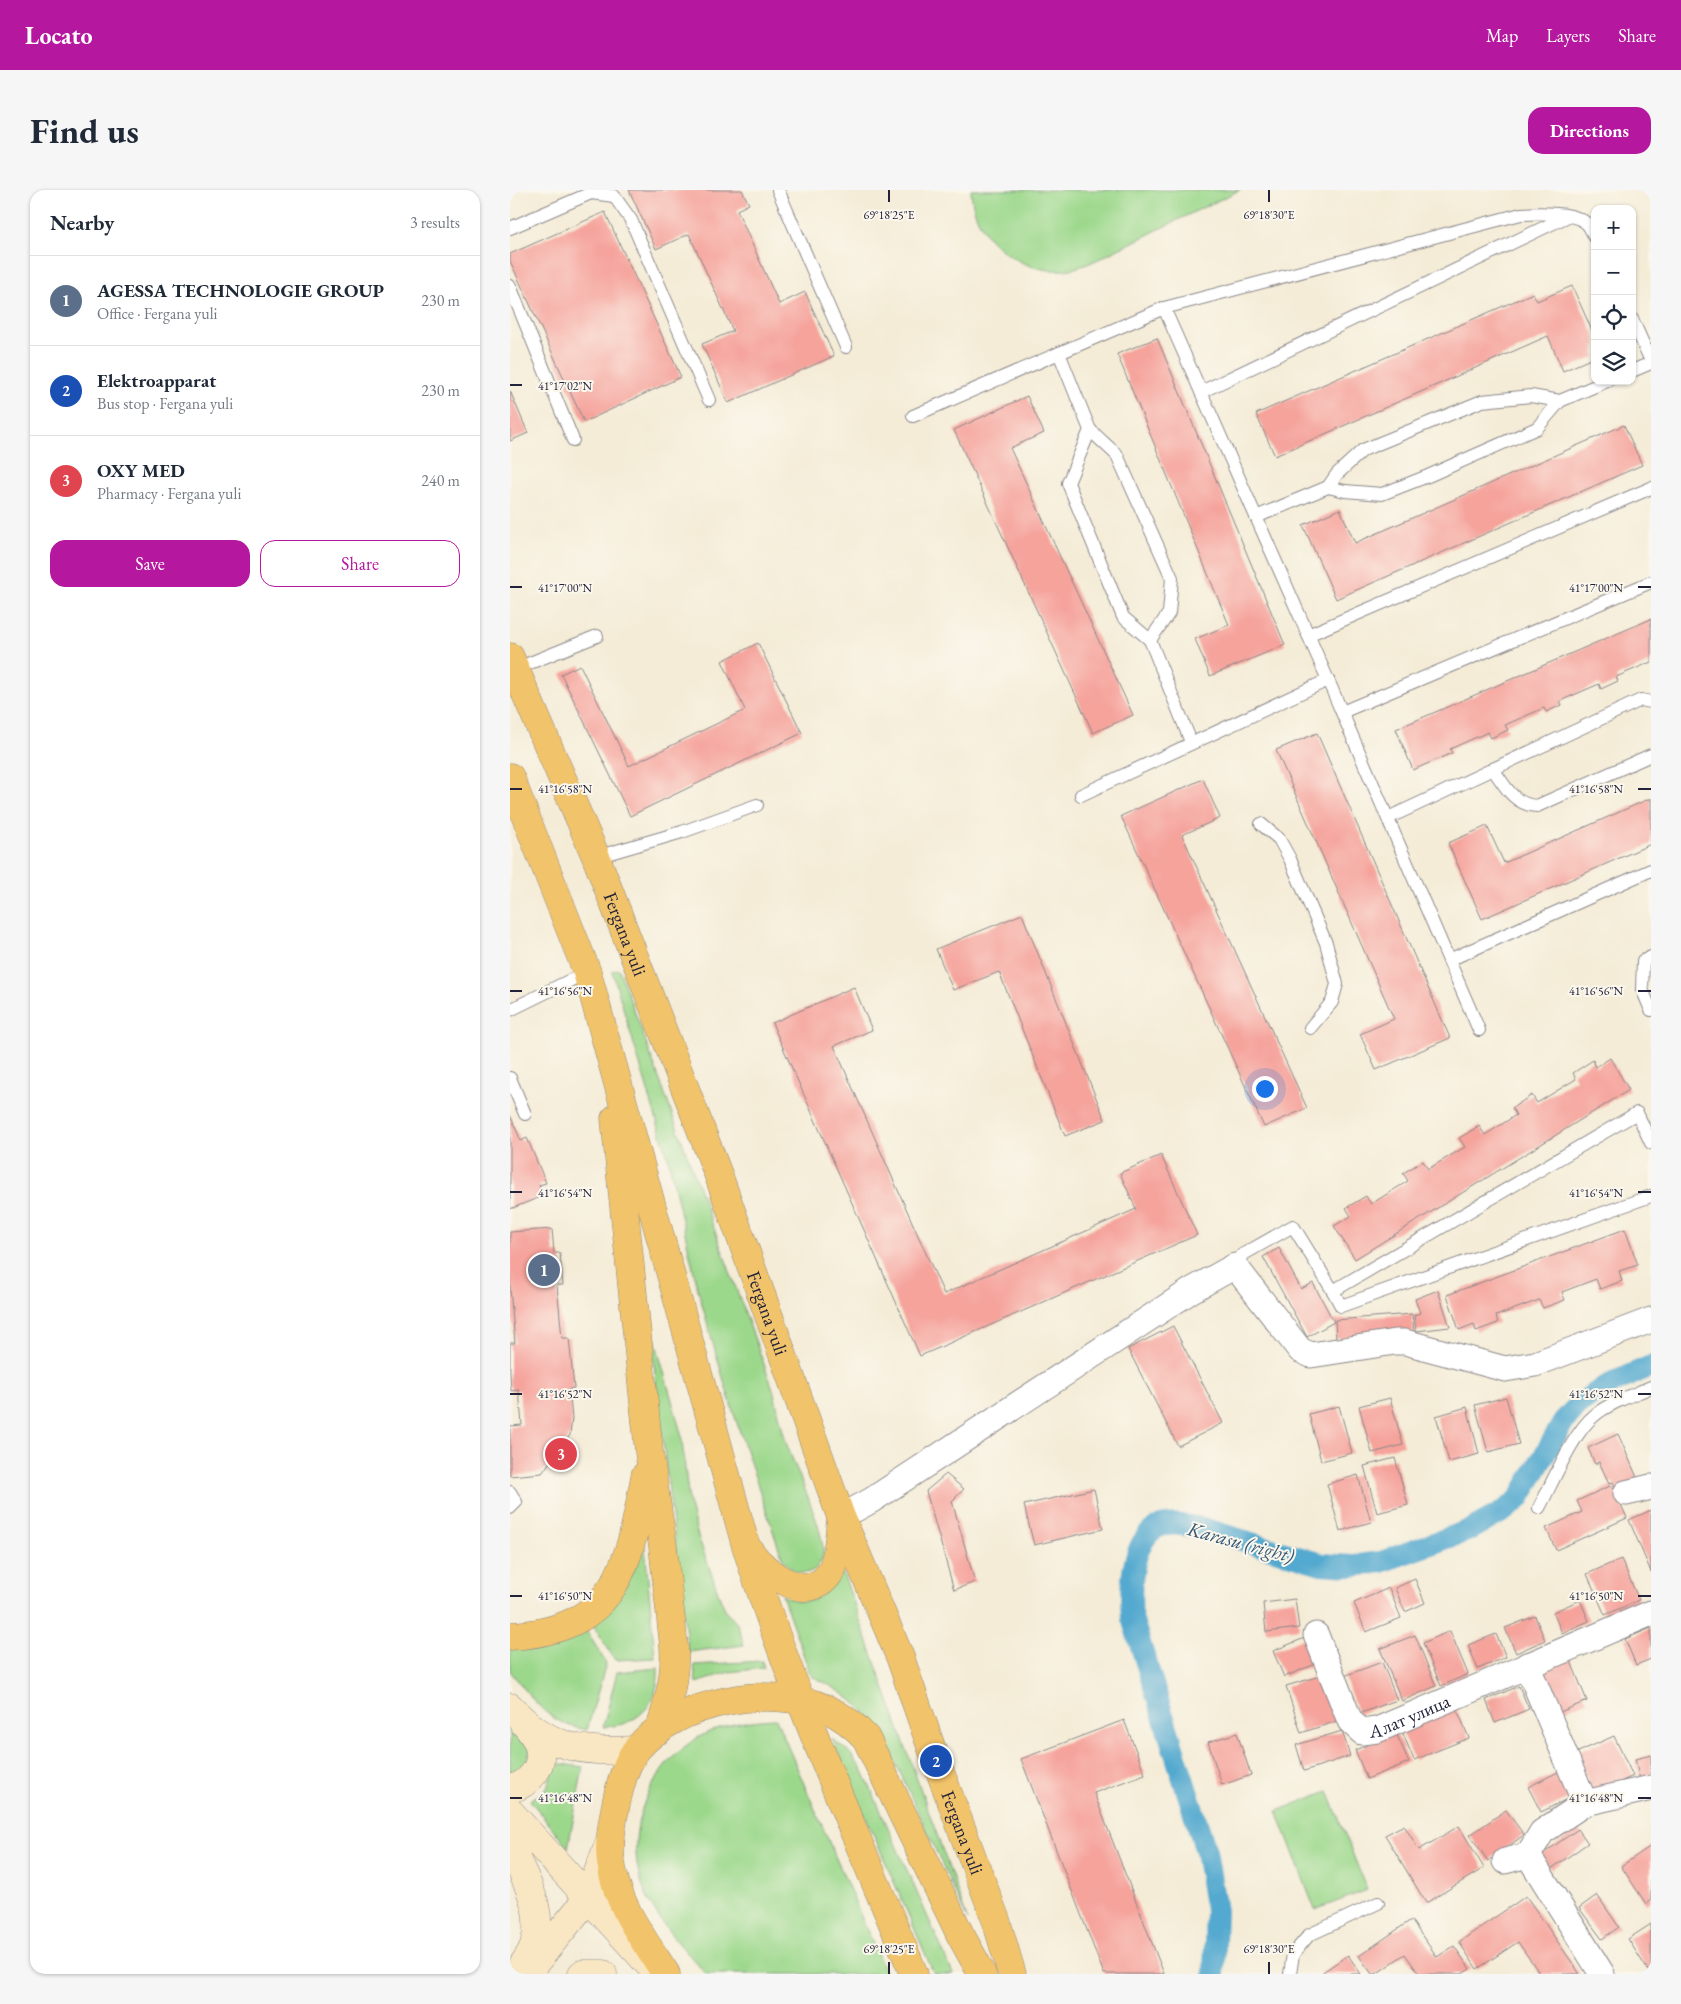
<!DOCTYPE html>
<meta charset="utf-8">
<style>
:root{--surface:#fff;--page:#f6f6f7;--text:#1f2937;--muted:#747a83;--line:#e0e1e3;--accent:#b5179e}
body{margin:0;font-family:"EB Garamond",serif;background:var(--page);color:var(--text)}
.controls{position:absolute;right:15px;top:15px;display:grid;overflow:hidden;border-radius:10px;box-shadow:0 1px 4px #0004}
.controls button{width:45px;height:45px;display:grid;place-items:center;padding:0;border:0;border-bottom:1px solid var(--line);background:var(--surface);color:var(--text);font:25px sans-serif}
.you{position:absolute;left:754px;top:898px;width:18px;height:18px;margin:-12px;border:4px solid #fff;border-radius:50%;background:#1a73e8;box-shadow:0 0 0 8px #1a73e833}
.badge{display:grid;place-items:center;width:32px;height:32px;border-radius:50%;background:var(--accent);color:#fff;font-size:16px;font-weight:700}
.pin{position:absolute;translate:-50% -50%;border:2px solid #fff;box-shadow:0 1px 5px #0006}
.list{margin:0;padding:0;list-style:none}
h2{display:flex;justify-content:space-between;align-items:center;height:65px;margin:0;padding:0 20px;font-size:21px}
h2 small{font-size:16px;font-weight:400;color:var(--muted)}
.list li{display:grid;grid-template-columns:32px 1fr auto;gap:15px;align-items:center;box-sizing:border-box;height:90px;padding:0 20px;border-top:1px solid var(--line)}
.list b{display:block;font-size:19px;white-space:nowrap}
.list p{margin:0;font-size:16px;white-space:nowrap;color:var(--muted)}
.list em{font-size:16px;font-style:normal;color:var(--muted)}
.actions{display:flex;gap:10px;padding:15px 20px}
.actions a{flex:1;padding:11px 0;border:1px solid var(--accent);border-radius:15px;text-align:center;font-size:18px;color:var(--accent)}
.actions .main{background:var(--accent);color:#fff}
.icon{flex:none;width:28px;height:28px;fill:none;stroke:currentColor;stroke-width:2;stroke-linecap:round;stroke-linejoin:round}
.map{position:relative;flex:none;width:1141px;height:1784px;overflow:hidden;border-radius:15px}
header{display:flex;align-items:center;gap:30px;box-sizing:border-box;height:70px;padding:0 25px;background:var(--accent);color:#fff}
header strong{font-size:24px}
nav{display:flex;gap:28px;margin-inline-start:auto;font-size:18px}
.intro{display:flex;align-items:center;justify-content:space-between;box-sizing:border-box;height:120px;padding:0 30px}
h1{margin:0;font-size:35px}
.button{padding:12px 22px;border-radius:15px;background:var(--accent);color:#fff;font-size:18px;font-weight:700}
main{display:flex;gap:30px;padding:0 30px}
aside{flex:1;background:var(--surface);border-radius:15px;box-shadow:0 1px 4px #0004}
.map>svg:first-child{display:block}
.green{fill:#9cd88c;stroke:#5f7d64}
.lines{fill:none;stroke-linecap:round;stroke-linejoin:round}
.canal{stroke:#52a9cf;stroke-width:22}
.building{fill:#f5a39b}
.lane-casing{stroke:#8b8789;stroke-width:14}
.street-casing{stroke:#8b8789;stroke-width:27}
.secondary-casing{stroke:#8b8789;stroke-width:29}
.primary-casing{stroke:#8b8789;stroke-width:29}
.lane{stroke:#fff;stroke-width:12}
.street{stroke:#fff;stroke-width:25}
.secondary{stroke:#f9e7c3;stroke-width:28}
.primary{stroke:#f1c36a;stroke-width:28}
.ticks{fill:none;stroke:#22223b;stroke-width:2}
.labels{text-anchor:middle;stroke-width:4;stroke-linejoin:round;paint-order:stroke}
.street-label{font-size:19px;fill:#22223b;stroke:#fbf7ec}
.water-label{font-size:20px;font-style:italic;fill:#355876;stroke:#fbf7ec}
.ticks-label{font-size:12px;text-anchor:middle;fill:#22223b;stroke:#fbf7ec;stroke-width:4;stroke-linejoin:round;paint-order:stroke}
</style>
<header>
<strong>Locato</strong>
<nav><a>Map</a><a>Layers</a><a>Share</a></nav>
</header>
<div class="intro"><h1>Find us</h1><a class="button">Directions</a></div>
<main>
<aside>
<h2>Nearby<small>3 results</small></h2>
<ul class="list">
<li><span class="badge" style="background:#5c6f8a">1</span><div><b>AGESSA TECHNOLOGIE GROUP</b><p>Office · Fergana yuli</p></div><em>230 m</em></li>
<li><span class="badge" style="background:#1a4fb4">2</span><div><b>Elektroapparat</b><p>Bus stop · Fergana yuli</p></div><em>230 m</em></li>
<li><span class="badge" style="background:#e0444e">3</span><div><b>OXY MED</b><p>Pharmacy · Fergana yuli</p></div><em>240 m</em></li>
</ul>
<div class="actions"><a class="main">Save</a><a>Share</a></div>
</aside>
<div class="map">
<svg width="1141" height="1784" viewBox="0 0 1141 1784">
<rect width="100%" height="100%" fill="#fbf7ec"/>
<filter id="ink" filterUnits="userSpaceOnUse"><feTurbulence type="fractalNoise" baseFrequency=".02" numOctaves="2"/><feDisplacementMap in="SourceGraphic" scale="10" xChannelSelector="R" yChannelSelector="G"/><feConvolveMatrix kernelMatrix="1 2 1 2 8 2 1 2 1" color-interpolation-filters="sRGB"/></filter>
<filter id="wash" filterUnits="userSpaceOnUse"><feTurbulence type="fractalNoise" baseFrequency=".0096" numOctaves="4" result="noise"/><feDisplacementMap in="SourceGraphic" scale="20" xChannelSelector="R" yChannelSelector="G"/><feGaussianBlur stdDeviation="1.12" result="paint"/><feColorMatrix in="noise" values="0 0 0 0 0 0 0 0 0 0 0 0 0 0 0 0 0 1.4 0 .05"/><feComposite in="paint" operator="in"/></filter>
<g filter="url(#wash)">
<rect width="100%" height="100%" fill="#f4ecd7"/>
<g class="green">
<path d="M 461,0 L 730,0 C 692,18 655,36 617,55 C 597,64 576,78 554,80 C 531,82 509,74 491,59 C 473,45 462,23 461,0 Z"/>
<path d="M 109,779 L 263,1199 C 268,1218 271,1237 277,1255 C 286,1280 315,1341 313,1364 C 312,1374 304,1383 293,1383 C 283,1382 278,1376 272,1368 L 222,1218 L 204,1157 L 187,1096 L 158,968 L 102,781 Z"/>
<path d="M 138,1125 L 171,1243 L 179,1313 L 188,1346 L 210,1408 L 216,1421 L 228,1435 L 234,1455 L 178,1462 Z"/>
<path d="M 135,1357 L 145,1468 L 105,1470 L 80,1430 L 122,1383 Z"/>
<path d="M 333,1383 L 458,1731 L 372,1543 C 353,1517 330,1498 301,1486 L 272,1405 C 303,1421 313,1404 333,1383 Z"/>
<path d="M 73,1435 L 96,1473 L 77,1540 C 37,1534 24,1510 0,1481 L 0,1454 Z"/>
<path d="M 252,1471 L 254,1478 L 219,1482 L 186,1493 L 184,1475 Z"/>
<path d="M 148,1478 C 150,1514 128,1536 93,1537 L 107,1482 Z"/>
<path d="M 266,1529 L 376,1784 L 196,1784 C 171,1755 143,1729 131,1691 C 114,1637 141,1575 189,1547 C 211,1534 241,1530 266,1529 Z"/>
<path d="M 0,1535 L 20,1556 L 18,1575 L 3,1585 L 0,1584 Z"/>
<path d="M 322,1549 L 339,1562 L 353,1581 L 443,1784 L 424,1784 Z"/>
<path d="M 44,1573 L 73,1577 L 58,1658 L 20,1610 L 37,1599 Z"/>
<path d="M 818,1601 L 857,1700 L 805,1720 L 767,1621 Z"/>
</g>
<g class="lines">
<path class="canal" d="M 704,1784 L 706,1721 L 696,1661 L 622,1428 C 620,1402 620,1354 646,1338 C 659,1331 679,1336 692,1338 L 811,1374 L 842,1376 L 871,1372 L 960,1340 L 994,1321 L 1009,1309 L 1054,1231 C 1076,1202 1109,1190 1141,1176"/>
</g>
<g id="blocks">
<g class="building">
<path d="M 119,0 L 232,0 L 239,14 L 227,20 L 269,114 L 295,102 L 324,166 L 218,213 L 192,154 L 223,141 L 179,44 L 146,59 Z"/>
<path d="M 95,22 L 171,187 L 74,232 L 0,71 L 0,64 Z"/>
<path d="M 1062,96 L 1085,147 L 1085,167 L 1053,181 L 1038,146 L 765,266 L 746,224 L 1023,103 L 1027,111 Z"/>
<path d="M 647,148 L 775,455 L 700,486 L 685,449 L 719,435 L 607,164 Z"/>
<path d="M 0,201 L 18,243 L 0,251 Z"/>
<path d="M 517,206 L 534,243 L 500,258 L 623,525 L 583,543 L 444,240 Z"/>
<path d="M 1114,235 L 1132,275 L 826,409 L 793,335 L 830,319 L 845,353 Z"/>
<path d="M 1141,429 L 1141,472 L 1106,487 L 1108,491 L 1091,499 L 1089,494 L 1050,511 L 1052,515 L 1036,522 L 1034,518 L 995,535 L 998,540 L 981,548 L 978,542 L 940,559 L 942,563 L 903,580 L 886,539 Z"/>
<path d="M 248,453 L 292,543 L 120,626 L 51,484 L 70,475 L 119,576 L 235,520 L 212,471 Z"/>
<path d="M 807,543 L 940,848 L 866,880 L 850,844 L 884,829 L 766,560 Z"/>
<path d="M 693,589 L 710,628 L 672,645 L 797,918 L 754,937 L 611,626 Z"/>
<path d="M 1141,608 L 1141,654 L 972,729 L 938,653 L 977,636 L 994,673 Z"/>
<path d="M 512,724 L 595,930 L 555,946 L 489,782 L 443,800 L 426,759 Z"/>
<path d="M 344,797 L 362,840 L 324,856 L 434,1104 L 626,1019 L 610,983 L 651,965 L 687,1045 L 410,1166 L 262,833 Z"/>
<path d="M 1100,868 L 1119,900 L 845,1069 L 824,1036 L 841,1026 L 836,1018 L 856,1006 L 861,1014 L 898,991 L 893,983 L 913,971 L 918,979 L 955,957 L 949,948 L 969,936 L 975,945 L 1006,925 L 1002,918 L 1022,905 L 1027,913 L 1066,889 L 1063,883 L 1083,870 L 1086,877 Z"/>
<path d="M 0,925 L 11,951 L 17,948 L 36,993 L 29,995 L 33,1006 L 0,1019 Z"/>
<path d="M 42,1039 L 44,1063 L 50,1063 L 53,1095 L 47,1095 L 52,1148 L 59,1148 L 64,1198 L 59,1199 L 62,1228 L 60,1245 L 32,1283 L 0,1286 L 0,1236 L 12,1235 L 9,1200 L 1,1201 L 0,1183 L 0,1153 L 5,1153 L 0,1099 L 0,1042 Z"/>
<path d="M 1115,1039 L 1128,1075 L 1109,1081 L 1112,1091 L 1090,1099 L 1086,1089 L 1052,1102 L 1055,1110 L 1033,1118 L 1029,1110 L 986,1126 L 988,1133 L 966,1141 L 964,1134 L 949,1140 L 937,1105 Z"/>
<path d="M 769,1058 L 791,1099 L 803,1093 L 824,1132 L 797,1147 L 753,1067 Z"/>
<path d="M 928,1100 L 940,1137 L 906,1141 L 904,1125 L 910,1123 L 905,1109 Z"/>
<path d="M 902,1124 L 904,1142 L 826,1149 L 825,1130 Z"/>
<path d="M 663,1136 L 713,1233 L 668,1256 L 618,1159 Z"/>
<path d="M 996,1207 L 1009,1254 L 978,1262 L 965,1215 Z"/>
<path d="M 880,1208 L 893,1255 L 862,1263 L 849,1216 Z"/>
<path d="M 829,1216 L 842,1263 L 811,1271 L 799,1224 Z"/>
<path d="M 957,1217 L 969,1264 L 939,1272 L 926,1226 Z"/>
<path d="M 1108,1244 L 1129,1292 L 1107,1301 L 1103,1292 L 1099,1293 L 1089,1272 L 1085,1274 L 1078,1258 Z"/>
<path d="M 885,1268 L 898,1315 L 867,1323 L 854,1276 Z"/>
<path d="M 436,1284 L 454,1299 L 442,1311 L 465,1392 L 444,1400 L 416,1301 Z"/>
<path d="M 848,1285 L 861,1332 L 830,1341 L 817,1294 Z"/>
<path d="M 1102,1295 L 1117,1328 L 1046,1360 L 1036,1338 L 1072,1322 L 1067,1311 Z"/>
<path d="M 584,1299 L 593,1339 L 524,1355 L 514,1315 Z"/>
<path d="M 1141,1320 L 1141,1382 L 1119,1330 Z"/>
<path d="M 1111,1369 L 1129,1410 L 1095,1425 L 1077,1384 Z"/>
<path d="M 905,1389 L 915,1413 L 895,1422 L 885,1398 Z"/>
<path d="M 879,1398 L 891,1428 L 856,1442 L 844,1413 Z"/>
<path d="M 785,1409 L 789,1438 L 756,1442 L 753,1413 Z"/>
<path d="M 1070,1410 L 1079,1431 L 1052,1443 L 1043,1422 Z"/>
<path d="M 1025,1426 L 1035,1450 L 1006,1463 L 995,1438 Z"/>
<path d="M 1141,1438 L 1141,1469 L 1126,1475 L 1115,1449 Z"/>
<path d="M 940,1441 L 958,1484 L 931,1496 L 913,1453 Z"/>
<path d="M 986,1444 L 996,1467 L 968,1479 L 958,1455 Z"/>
<path d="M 905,1445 L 926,1496 L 892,1511 L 870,1459 Z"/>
<path d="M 797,1447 L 808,1473 L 774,1487 L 763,1461 Z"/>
<path d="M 1060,1469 L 1077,1511 L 1050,1522 L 1032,1480 Z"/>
<path d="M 872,1472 L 887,1510 L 848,1524 L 834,1486 Z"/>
<path d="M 813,1485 L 827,1531 L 791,1543 L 776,1496 Z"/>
<path d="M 1009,1496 L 1019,1519 L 985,1533 L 976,1510 Z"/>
<path d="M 946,1517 L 959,1548 L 904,1570 L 891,1539 Z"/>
<path d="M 614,1530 L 635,1584 L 584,1603 L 654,1784 L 594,1784 L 511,1569 Z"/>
<path d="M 832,1541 L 840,1566 L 794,1581 L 786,1555 Z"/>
<path d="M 727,1543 L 741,1585 L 712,1595 L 698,1552 Z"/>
<path d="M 886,1543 L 899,1572 L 857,1589 L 845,1560 Z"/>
<path d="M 1104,1546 L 1123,1586 L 1084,1604 L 1066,1563 Z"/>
<path d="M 1141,1565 L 1141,1587 L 1130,1590 L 1125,1569 Z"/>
<path d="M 1050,1581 L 1063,1606 L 1031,1622 L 1018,1597 Z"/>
<path d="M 996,1620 L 1014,1645 L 978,1671 L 960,1645 Z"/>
<path d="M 894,1635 L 909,1660 L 949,1636 L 974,1678 L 916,1713 L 875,1645 Z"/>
<path d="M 1068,1639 L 1078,1653 L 1041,1679 L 1031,1665 Z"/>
<path d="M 1141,1656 L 1141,1710 L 1136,1714 L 1111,1676 Z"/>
<path d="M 1087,1705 L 1109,1737 L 1092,1749 L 1069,1718 Z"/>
<path d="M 1016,1706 L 1070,1784 L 1030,1784 L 1008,1752 L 967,1779 L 949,1752 Z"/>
<path d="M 901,1730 L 927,1767 L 944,1756 L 960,1779 L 952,1784 L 909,1784 L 895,1764 L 866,1784 L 862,1784 L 849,1766 Z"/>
<path d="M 1141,1734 L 1141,1780 L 1139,1782 L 1118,1749 Z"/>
<path d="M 838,1765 L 851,1784 L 810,1784 Z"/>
</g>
</g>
</g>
<g filter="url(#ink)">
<use href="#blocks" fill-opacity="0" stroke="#8b8789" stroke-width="1"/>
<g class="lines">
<g class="lane-casing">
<g id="lane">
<path d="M 268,0 L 336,157"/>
<path d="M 0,38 L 81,3 L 104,6 L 121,30 L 199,210"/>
<path d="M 0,96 L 63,250"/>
<path d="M 654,118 L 1011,24 C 1027,23 1064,22 1076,33 C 1080,36 1082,43 1085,47"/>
<path d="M 1122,129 L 1141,171"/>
<path d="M 549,163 L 580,240 L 558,293 L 613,427 L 640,450 L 681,552"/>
<path d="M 1122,181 L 1141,173"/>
<path d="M 691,202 L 1058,26"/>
<path d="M 403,226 L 654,118 L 818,490 L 969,840"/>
<path d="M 580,240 L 607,265 L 662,388 L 659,423 L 640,450"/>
<path d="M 818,297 L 835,301 L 872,304 L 918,286 L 1027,238 L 1050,211"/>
<path d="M 746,327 L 818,297 L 827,284 L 853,260 L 972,211 L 1021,206 L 1050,211 L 1097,191"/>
<path d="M 798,445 L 1141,298"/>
<path d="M 5,479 L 87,446"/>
<path d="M 832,522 L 1141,392"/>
<path d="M 983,579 C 995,596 1004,615 1027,616 L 1141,565"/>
<path d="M 571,605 L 818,490"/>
<path d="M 878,628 L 1131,510 L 1141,512"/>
<path d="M 751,634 L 769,649 L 780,669 L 816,753 L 827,794 L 822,812 L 800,838"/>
<path d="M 86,667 L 172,642 L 247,615"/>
<path d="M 1141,767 L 1133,771 L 1132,799 L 1141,820"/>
<path d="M 939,770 L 1141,680"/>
<path d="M 0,820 L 77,782"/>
<path d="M 0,888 L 15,924"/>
<path d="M 725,1076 L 732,1065 L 783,1036 L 823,1101 L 1127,923 L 1141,953"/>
<path d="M 823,1101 L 831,1116 L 1141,1006"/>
<path d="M 0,1302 L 6,1312 L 0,1318"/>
<path d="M 1029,1318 C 1043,1292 1063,1242 1085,1225 C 1101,1212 1123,1205 1141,1197"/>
<path d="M 780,1784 L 783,1764 L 799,1745 L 868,1713"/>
</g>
</g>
<g class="street-casing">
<g id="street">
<path d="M 1116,1303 L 1141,1297"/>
<path d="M 331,1327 L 362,1310 L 682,1100 L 725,1076 L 790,1160 L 801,1165 L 885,1152 L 895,1152 L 995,1179 L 1025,1174 L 1141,1130"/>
<path id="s1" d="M 806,1445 L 840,1531 L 852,1542 L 867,1540 L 1141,1423"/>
<path d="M 1017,1475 L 1075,1613"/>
<path d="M 995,1671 L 1018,1665"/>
<path d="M 1092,1784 L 1018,1665 L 1032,1642 L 1075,1613 L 1141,1598"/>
</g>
</g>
<g class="secondary-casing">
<g id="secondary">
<path d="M 0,1517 C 38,1559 72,1563 126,1560"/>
<path d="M 0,1599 C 18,1595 35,1577 29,1557 C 27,1548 20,1540 14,1533"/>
<path d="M 0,1622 L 146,1782"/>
<path d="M 0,1655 C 13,1687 36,1719 24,1755 C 22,1762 17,1769 13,1775"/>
<path d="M 16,1784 L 78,1708 L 100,1651"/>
<path d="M 72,1784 L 93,1784"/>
</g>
</g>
<g class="primary-casing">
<g id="primary">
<path id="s2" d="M 0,467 L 86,667 L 208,984 L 331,1327 L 390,1467 L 426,1571 L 486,1730 L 502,1784"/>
<path d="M 0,587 L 77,782 L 235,1353 C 281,1500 344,1641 404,1784"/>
<path d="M 105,929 L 139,1262 L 153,1357 L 164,1457 C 166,1486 159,1513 149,1540"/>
<path d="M 239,1360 C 255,1384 300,1417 321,1381 C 329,1366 329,1345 331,1328"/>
<path d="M 0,1446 C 108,1440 119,1376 135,1286"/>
<path d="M 156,1784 C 134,1750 106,1714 101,1672 C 97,1647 110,1578 127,1559 C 167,1511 260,1493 317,1519 C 332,1526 345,1536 356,1548 L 450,1744 L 472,1784"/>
</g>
</g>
<use href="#lane" class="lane"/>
<use href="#street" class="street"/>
<use href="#secondary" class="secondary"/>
<use href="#primary" class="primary"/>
</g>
</g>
<path class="ticks" d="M 379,0 L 379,12M 759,0 L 759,12M 0,195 L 12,195M 0,397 L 12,397M 1128,397 L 1141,397M 0,599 L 12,599M 1128,599 L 1141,599M 0,801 L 12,801M 1128,801 L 1141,801M 0,1002 L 12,1002M 1128,1002 L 1141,1002M 0,1204 L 12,1204M 1128,1204 L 1141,1204M 0,1406 L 12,1406M 1128,1406 L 1141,1406M 0,1608 L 12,1608M 1128,1608 L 1141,1608M 379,1772 L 379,1784M 759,1772 L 759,1784"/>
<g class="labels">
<g class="street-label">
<text dy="7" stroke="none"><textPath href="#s2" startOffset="300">Fergana yuli</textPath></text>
<text dy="7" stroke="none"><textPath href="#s2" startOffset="705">Fergana yuli</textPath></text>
<text dy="7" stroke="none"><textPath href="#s1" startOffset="159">Алат улица</textPath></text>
<text dy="7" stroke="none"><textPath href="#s2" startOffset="1260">Fergana yuli</textPath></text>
</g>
<g class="water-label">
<text transform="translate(731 1352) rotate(15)" y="7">Karasu (right)</text>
</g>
</g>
<g class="ticks-label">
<text x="379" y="29">69°18'25"E</text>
<text x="759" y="29">69°18'30"E</text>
<text x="55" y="200">41°17'02"N</text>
<text x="55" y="402">41°17'00"N</text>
<text x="1086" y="402">41°17'00"N</text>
<text x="55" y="603">41°16'58"N</text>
<text x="1086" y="603">41°16'58"N</text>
<text x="55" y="805">41°16'56"N</text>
<text x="1086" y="805">41°16'56"N</text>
<text x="55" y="1007">41°16'54"N</text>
<text x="1086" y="1007">41°16'54"N</text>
<text x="55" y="1208">41°16'52"N</text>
<text x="1086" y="1208">41°16'52"N</text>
<text x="55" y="1410">41°16'50"N</text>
<text x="1086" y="1410">41°16'50"N</text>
<text x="55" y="1612">41°16'48"N</text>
<text x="1086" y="1612">41°16'48"N</text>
<text x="379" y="1763">69°18'25"E</text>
<text x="759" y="1763">69°18'30"E</text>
</g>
</svg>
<div class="controls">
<button>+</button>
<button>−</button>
<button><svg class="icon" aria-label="locate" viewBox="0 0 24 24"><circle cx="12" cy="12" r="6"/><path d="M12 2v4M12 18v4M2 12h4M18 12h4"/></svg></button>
<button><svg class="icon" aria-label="layers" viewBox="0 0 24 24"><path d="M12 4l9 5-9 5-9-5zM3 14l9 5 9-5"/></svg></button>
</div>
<div class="you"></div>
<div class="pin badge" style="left:34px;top:1080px;background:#5c6f8a">1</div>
<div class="pin badge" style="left:426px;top:1571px;background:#1a4fb4">2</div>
<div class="pin badge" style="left:51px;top:1264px;background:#e0444e">3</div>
</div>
</main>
